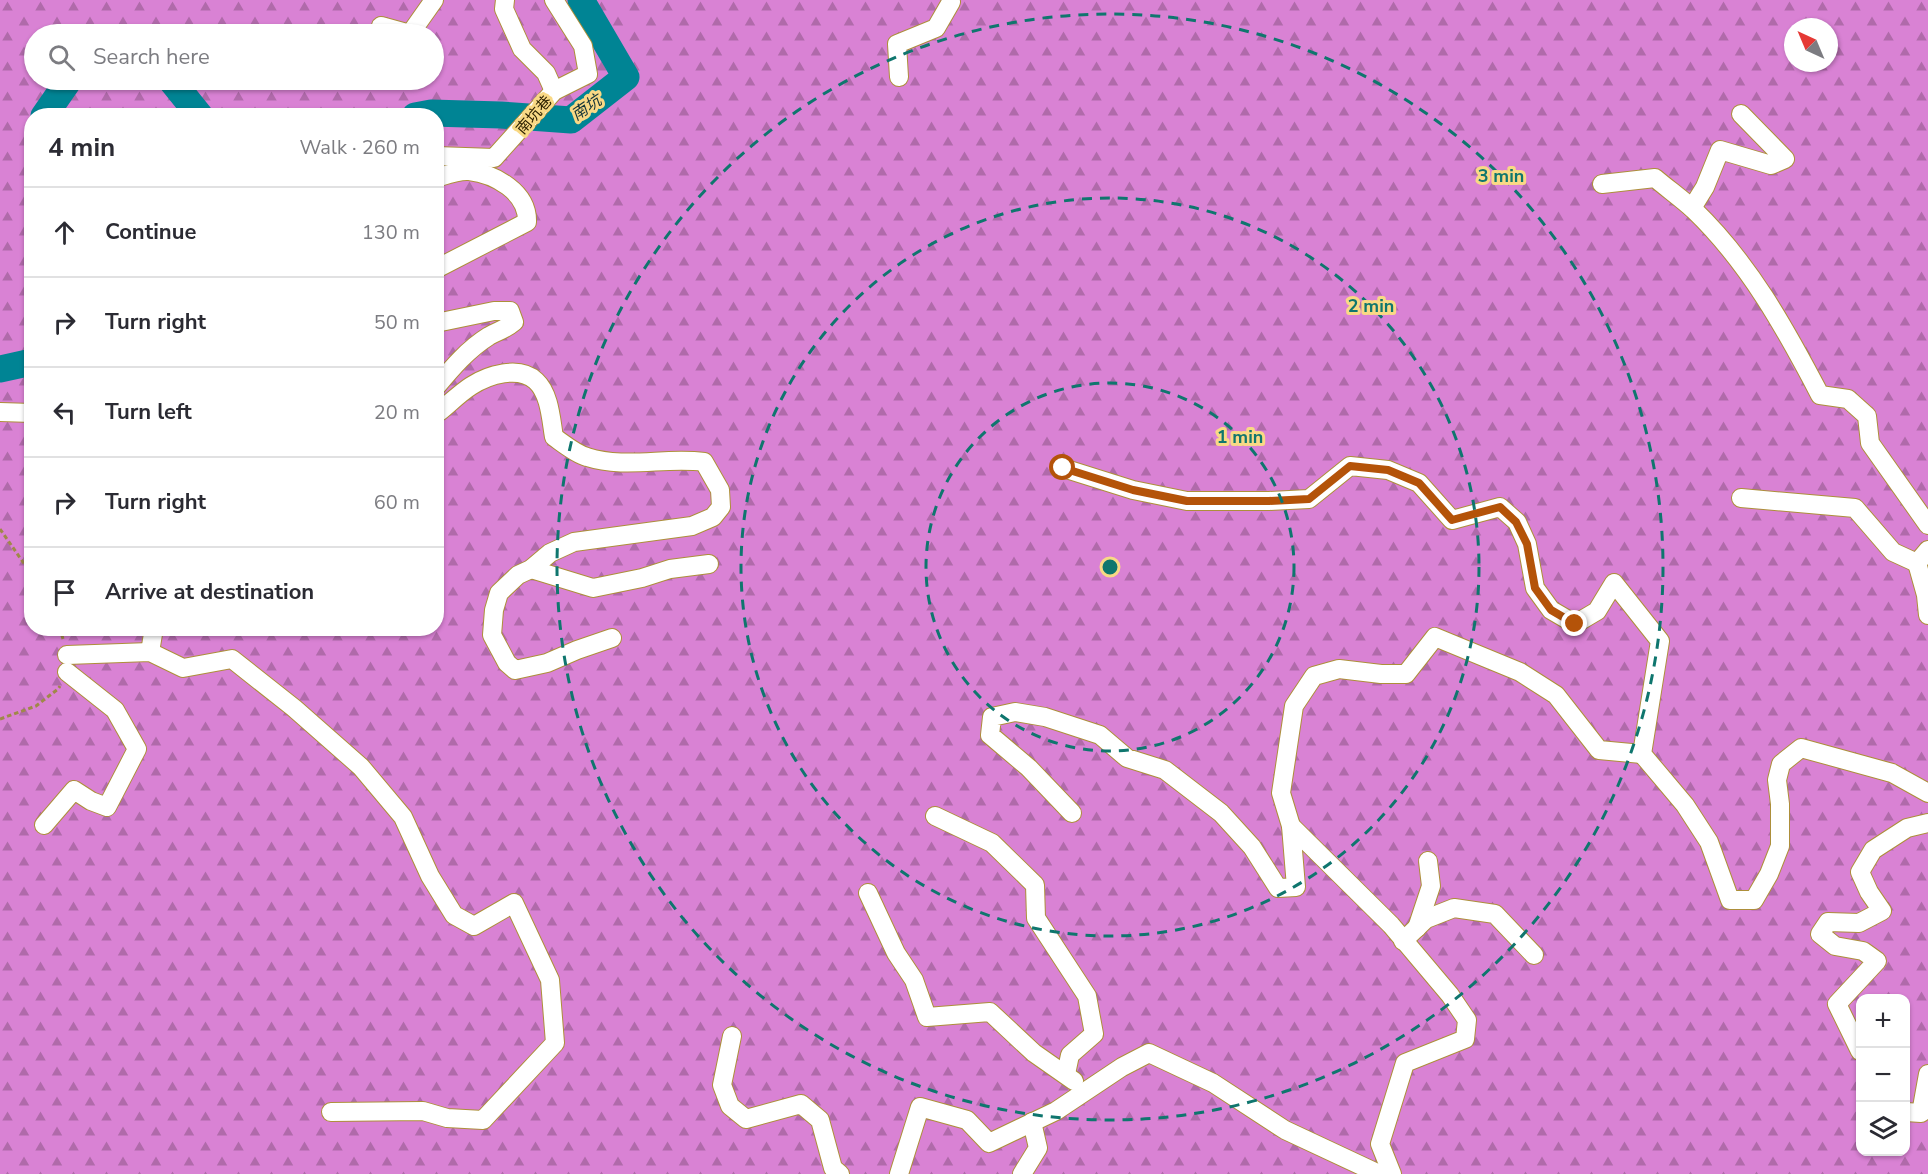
<!DOCTYPE html>
<meta charset="utf-8">
<style>
:root{--surface:#fff;--page:#f2f2f3;--text:#2b2b33;--muted:#7c7c81;--line:#e1e1e2}
body{margin:0;font-family:"Nunito Sans","Noto Sans TC",sans-serif;background:var(--page);color:var(--text)}
.controls{position:absolute;right:18px;bottom:18px;display:grid;overflow:hidden;border-radius:12px;box-shadow:0 2px 4px #0004}
.controls button{width:54px;height:54px;display:grid;place-items:center;padding:0;border:0;border-bottom:2px solid var(--line);background:var(--surface);color:var(--text);font:30px sans-serif}
.compass{position:absolute;left:1784px;top:18px;width:54px;height:54px;border-radius:50%;background:var(--surface);box-shadow:0 2px 4px #0004;rotate:316deg}
.stop{position:absolute;width:18px;height:18px;margin:-14px;border:4px solid #b45309;border-radius:50%;background:#fff}
.stop.end{background:#b45309;border-color:#fff;box-shadow:0 2px 6px #0008}
.list{margin:0;padding:0;list-style:none}
h2{display:flex;justify-content:space-between;align-items:center;height:78px;margin:0;padding:0 24px;font-size:26px}
h2 small{font-size:20px;font-weight:400;color:var(--muted)}
.list li{display:grid;grid-template-columns:39px 1fr auto;gap:18px;align-items:center;box-sizing:border-box;height:90px;padding:0 24px;border-top:2px solid var(--line)}
.list b{display:block;font-size:22px;white-space:nowrap}
.list em{font-size:20px;font-style:normal;color:var(--muted)}
.icon{flex:none;width:33px;height:33px;fill:none;stroke:currentColor;stroke-width:2;stroke-linecap:round;stroke-linejoin:round}
.map{position:relative;flex:none;width:1928px;height:1174px;overflow:hidden}
.search{position:absolute;background:var(--surface);box-shadow:0 2px 4px #0004;left:24px;top:24px;width:420px;height:66px;display:flex;align-items:center;gap:15px;box-sizing:border-box;padding:0 21px;border-radius:33px;color:var(--muted);font-size:22px}
.panel{position:absolute;background:var(--surface);box-shadow:0 2px 4px #0004;left:24px;top:108px;width:420px;height:528px;border-radius:24px}
.map>svg:first-child{display:block}
.forest{fill:url(#forest-firs);fill-rule:evenodd}
.lines{fill:none;stroke-linecap:round;stroke-linejoin:round}
.river{stroke:#008494;stroke-width:27}
.minor-casing{stroke:#ad8f3a;stroke-width:20}
.path{stroke:#a08848;stroke-width:3;stroke-dasharray:4.5 3;stroke-linecap:butt}
.minor{stroke:#fff;stroke-width:18}
.route{stroke:#b45309;stroke-width:8}
.ring{fill:none;stroke:#0f766e;stroke-width:3;stroke-dasharray:10 8}
.labels{text-anchor:middle;stroke-width:6;stroke-linejoin:round;paint-order:stroke}
.street-label{font-size:15px;fill:#2c2000;stroke:#f9d985}
.water-label{font-size:16px;font-style:italic;fill:#133338;stroke:#f9d985}
.centre{fill:#0f766e;stroke:#f9d985;stroke-width:3}
.ring-label{font-size:18px;text-anchor:middle;font-weight:bold;fill:#0f766e;stroke:#f9d985;stroke-width:6;stroke-linejoin:round;paint-order:stroke}
</style>
<div class="map">
<svg width="1928" height="1174" viewBox="0 0 1928 1174">
<defs>
<pattern id="forest-firs" width="22" height="20" patternUnits="userSpaceOnUse" patternTransform="scale(1.5)"><rect width="22" height="20" fill="#d982d4"/><path d="M5 1l3.5 6h-7zM16 11l3.5 6h-7z" fill="#b06aaa"/></pattern>
</defs>
<rect width="100%" height="100%" fill="#eccc78"/>
<path class="forest" d="M 0,0 L 1928,0 L 1928,1174 L 0,1174 ZM 1793,27 L 1829,27 L 1829,63 L 1793,63 ZM 34,34 L 434,34 L 434,80 L 34,80 ZM 32,116 L 436,116 L 436,628 L 32,628 ZM 1860,998 L 1906,998 L 1906,1152 L 1860,1152 Z"/>
<g class="lines">
<g class="river">
<path d="M 171,80 L 200,116"/>
<path d="M 44,116 L 69,80"/>
<path d="M 415,116 L 431,113 L 501,115 L 571,120 L 626,77 L 581,0"/>
<path d="M 0,369 L 32,362"/>
</g>
<g class="minor-casing">
<g id="minor">
<path d="M 505,0 L 504,9 L 522,49 L 546,73 L 554,91"/>
<path d="M 381,26 L 410,34 L 434,0"/>
<path d="M 899,77 L 897,44 L 936,28 L 951,2"/>
<path d="M 436,156 L 494,158 L 554,91 L 588,74 L 583,46 L 554,0"/>
<path d="M 436,178 C 446,175 459,170 469,171 C 495,174 528,192 527,222 L 436,269"/>
<path d="M 1602,184 L 1655,178 C 1668,189 1682,199 1694,210 C 1749,263 1785,328 1820,395 L 1848,399 L 1867,416 L 1870,443 L 1928,525"/>
<path d="M 1692,208 L 1705,187 L 1720,150 L 1771,165 L 1785,159 L 1741,114"/>
<path d="M 436,323 L 494,311 L 510,311 L 514,322 C 506,329 498,331 489,336 C 468,349 452,368 436,387"/>
<path d="M 0,412 L 32,413"/>
<path d="M 436,412 L 439,412 C 449,404 460,393 471,386 C 488,375 519,365 536,381 C 550,394 551,420 554,437 C 564,444 576,454 587,457 C 625,469 665,457 704,462 L 720,490 L 721,507 L 713,517 L 692,526 L 574,542 L 550,553 L 531,569 L 518,575 L 499,593 L 494,610 L 492,635 L 507,663 L 515,670 L 547,663 L 577,650 L 612,638"/>
<path d="M 1063,468 L 1133,490 L 1187,501 L 1269,501 L 1309,499 L 1350,466 L 1388,470 L 1419,483 L 1452,520 L 1500,507 L 1517,522 L 1527,544 L 1535,588 L 1551,610 L 1575,624 L 1597,611 L 1614,583 L 1660,641 L 1642,754 L 1685,805 L 1709,842 L 1730,900 L 1754,900 L 1769,874 L 1780,846 L 1780,804 L 1777,780 L 1781,764 L 1801,748 L 1892,773 L 1928,793"/>
<path d="M 1741,498 L 1855,508 L 1893,552 L 1917,563"/>
<path d="M 1928,550 L 1917,563 L 1926,595 L 1928,615"/>
<path d="M 531,569 L 593,588 L 642,578 L 670,569 L 709,564"/>
<path d="M 150,652 L 154,628"/>
<path d="M 67,655 L 150,652 L 183,668 L 232,659 L 294,708 L 361,767 L 403,817 L 430,876 L 454,915 L 474,926 L 514,903 L 550,980 L 555,1043 L 483,1120 L 447,1118 L 423,1111 L 331,1112"/>
<path d="M 1072,813 L 1029,768 L 990,735 L 992,717 L 1015,712 L 1045,717 L 1100,735 L 1127,758 L 1165,770 L 1221,813 L 1252,847 L 1278,888 L 1296,887 L 1291,826 L 1391,925 L 1450,995 L 1467,1020 L 1465,1039 L 1405,1063 L 1380,1144 L 1392,1174"/>
<path d="M 935,816 L 992,843 L 1035,885 L 1036,918 L 1087,996 L 1094,1034 L 1070,1055 L 1066,1074"/>
<path d="M 44,825 L 74,790 L 91,801 L 107,807 L 137,749 L 115,710 L 67,672"/>
<path d="M 1291,826 L 1281,793 L 1294,706 L 1314,676 L 1339,669 L 1381,674 L 1406,674 L 1435,637 L 1520,672 L 1556,695 L 1599,750 L 1642,754"/>
<path d="M 868,893 L 896,953 L 914,980 L 927,1017 L 990,1012 L 1034,1053 L 1074,1081"/>
<path d="M 1417,928 L 1431,886 L 1428,861"/>
<path d="M 1403,941 L 1426,919 L 1454,908 L 1495,914 L 1534,955"/>
<path d="M 732,1036 L 722,1085 L 730,1106 L 746,1119 L 801,1104 L 820,1120 L 833,1168 L 840,1174"/>
<path d="M 1860,1051 L 1837,1004 L 1877,961 L 1863,951 L 1835,946 L 1820,934 L 1828,922 L 1859,923 L 1882,911 L 1869,892 L 1860,872 L 1873,850 L 1907,828 L 1928,823"/>
<path d="M 1906,1112 L 1921,1113 L 1928,1074"/>
<path d="M 899,1174 L 920,1107 L 967,1120 L 989,1143 L 1056,1111 L 1122,1067 L 1149,1053 L 1213,1083 L 1285,1130 L 1379,1174"/>
<path d="M 1022,1174 L 1038,1148 L 1032,1122"/>
</g>
</g>
<g class="path">
<path d="M 0,529 L 32,575"/>
<path d="M 60,628 L 63,639"/>
<path d="M 0,719 L 36,706 L 58,689 L 60,686"/>
</g>
<use href="#minor" class="minor"/>
</g>
<g class="lines">
<path class="route" d="M 1063,468 L 1133,490 L 1187,501 L 1269,501 L 1309,499 L 1350,466 L 1388,470 L 1419,483 L 1452,520 L 1500,507 L 1516,522 L 1527,544 L 1535,588 L 1551,610 L 1575,624"/>
</g>
<g class="ring">
<circle cx="1110" cy="567" r="184"/>
<circle cx="1110" cy="567" r="369"/>
<circle cx="1110" cy="567" r="553"/>
</g>
<g class="labels">
<g class="street-label">
<text transform="translate(534 115) rotate(-49)" y="5">南坑巷</text>
</g>
<g class="water-label">
<text transform="translate(586 107) rotate(-34)" y="6">南坑</text>
</g>
</g>
<circle cx="1110" cy="567" r="9" class="centre"/>
<g class="ring-label">
<text x="1501" y="182">3 min</text>
<text x="1371" y="312">2 min</text>
<text x="1240" y="443">1 min</text>
</g>
</svg>
<div class="controls">
<button>+</button>
<button>−</button>
<button><svg class="icon" aria-label="layers" viewBox="0 0 24 24"><path d="M12 4l9 5-9 5-9-5zM3 14l9 5 9-5"/></svg></button>
</div>
<svg class="compass" viewBox="-18 -18 36 36"><path d="M0-13l5 13h-10z" fill="#e53935"/><path d="M0 13l5-13h-10z" fill="#7c7c81"/></svg>
<div class="stop" style="left:1063px;top:468px"></div>
<div class="stop end" style="left:1575px;top:624px"></div>
<div class="search"><svg class="icon" aria-label="search" viewBox="0 0 24 24"><circle cx="10" cy="10" r="6"/><path d="M15 15l6 6"/></svg>Search here</div>
<section class="panel">
<h2>4 min<small>Walk · 260 m</small></h2>
<ul class="list">
<li><svg class="icon" aria-label="ahead" viewBox="0 0 24 24"><path d="M12 20V5M6 11l6-6 6 6"/></svg><div><b>Continue</b></div><em>130 m</em></li>
<li><svg class="icon" aria-label="right" viewBox="0 0 24 24"><path d="M7 20v-9h11M14 6l5 5-5 5"/></svg><div><b>Turn right</b></div><em>50 m</em></li>
<li><svg class="icon" aria-label="left" viewBox="0 0 24 24"><path d="M17 20v-9H6M10 6l-5 5 5 5"/></svg><div><b>Turn left</b></div><em>20 m</em></li>
<li><svg class="icon" aria-label="right" viewBox="0 0 24 24"><path d="M7 20v-9h11M14 6l5 5-5 5"/></svg><div><b>Turn right</b></div><em>60 m</em></li>
<li><svg class="icon" aria-label="arrive" viewBox="0 0 24 24"><path d="M6 21V4h12l-3 4 3 4H6"/></svg><div><b>Arrive at destination</b></div></li>
</ul>
</section>
</div>
